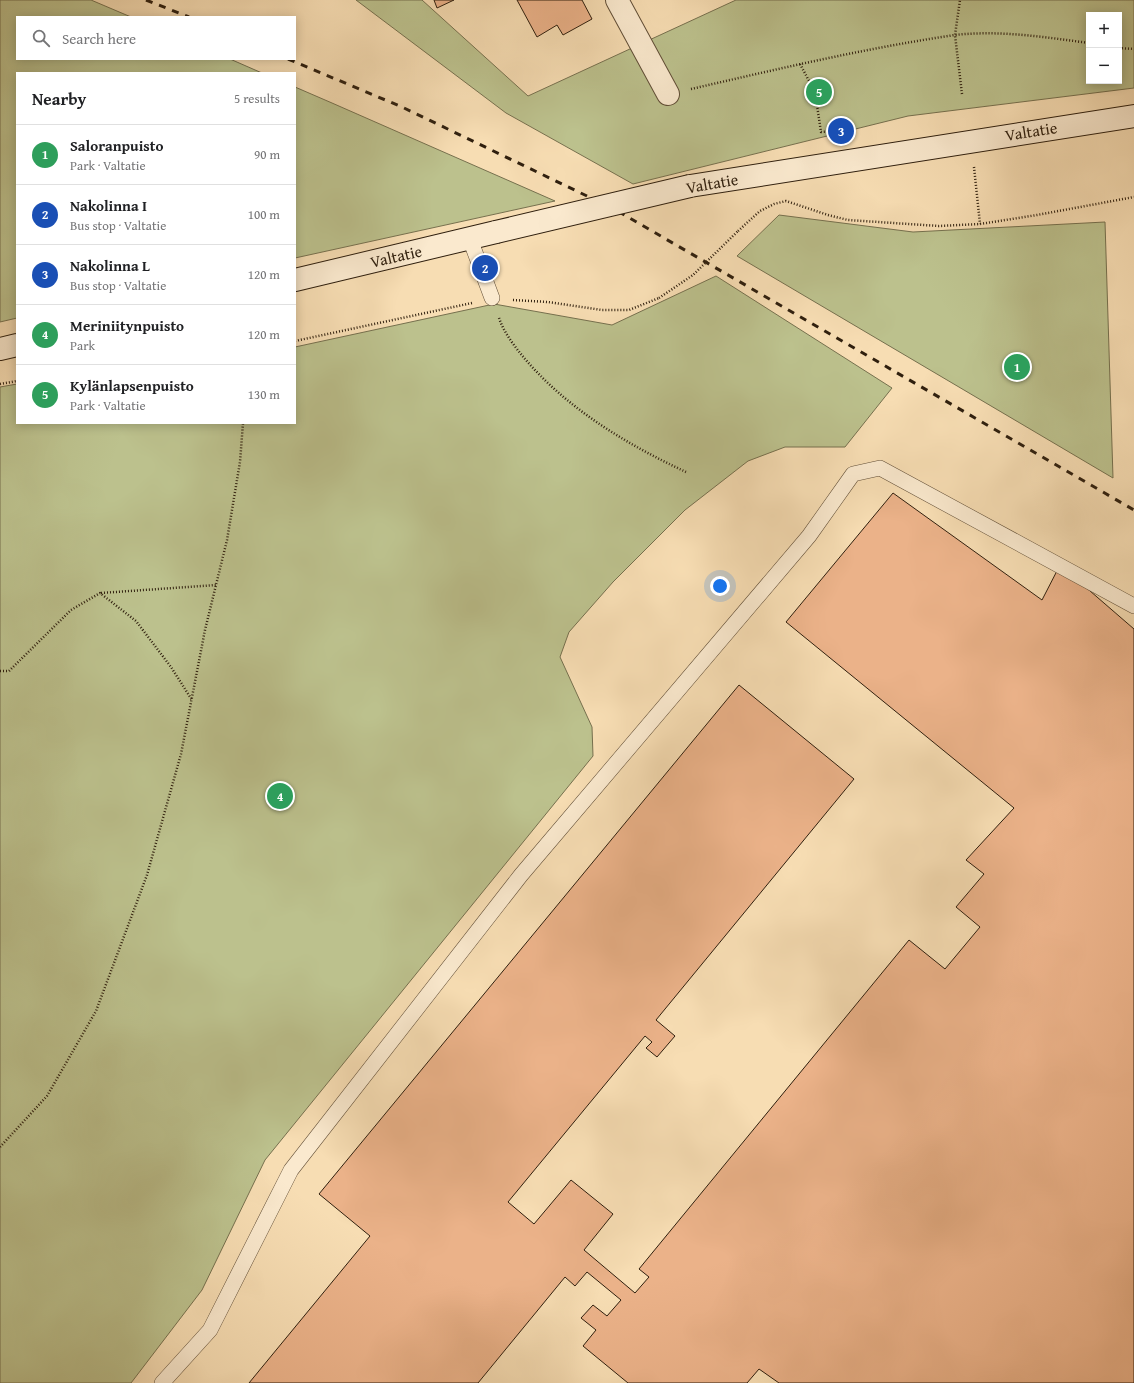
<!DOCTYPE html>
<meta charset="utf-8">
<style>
:root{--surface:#fff;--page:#f6f6f6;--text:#202124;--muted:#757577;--line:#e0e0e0;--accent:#ea580c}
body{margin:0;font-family:"Gentium Book Plus",serif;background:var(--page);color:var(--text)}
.controls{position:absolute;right:12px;top:12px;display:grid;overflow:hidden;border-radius:0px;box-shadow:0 2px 10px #0003}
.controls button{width:36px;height:36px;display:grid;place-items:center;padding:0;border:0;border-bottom:1px solid var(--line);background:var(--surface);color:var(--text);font:20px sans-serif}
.you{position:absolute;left:720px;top:586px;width:14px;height:14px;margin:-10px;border:3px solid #fff;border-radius:50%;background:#1a73e8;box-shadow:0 0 0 6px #1a73e833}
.badge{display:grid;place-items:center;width:26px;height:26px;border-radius:50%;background:var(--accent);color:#fff;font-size:13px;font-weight:700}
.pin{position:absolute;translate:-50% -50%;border:2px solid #fff;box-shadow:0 1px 4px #0006}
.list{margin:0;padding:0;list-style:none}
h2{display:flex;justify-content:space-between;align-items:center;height:52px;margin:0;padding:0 16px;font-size:17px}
h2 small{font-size:13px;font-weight:400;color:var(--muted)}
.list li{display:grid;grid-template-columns:26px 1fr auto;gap:12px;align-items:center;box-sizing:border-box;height:60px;padding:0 16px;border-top:1px solid var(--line)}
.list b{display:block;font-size:15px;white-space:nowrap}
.list p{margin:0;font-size:13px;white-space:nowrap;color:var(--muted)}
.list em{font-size:13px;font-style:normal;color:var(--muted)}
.icon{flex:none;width:22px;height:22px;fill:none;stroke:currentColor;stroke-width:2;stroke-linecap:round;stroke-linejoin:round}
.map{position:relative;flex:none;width:1134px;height:1383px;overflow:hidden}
.search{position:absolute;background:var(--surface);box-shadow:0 2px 10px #0003;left:16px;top:16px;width:280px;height:44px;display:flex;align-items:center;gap:10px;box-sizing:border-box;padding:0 14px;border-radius:0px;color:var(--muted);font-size:15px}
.panel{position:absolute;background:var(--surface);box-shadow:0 2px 10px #0003;left:16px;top:72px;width:280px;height:352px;border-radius:0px}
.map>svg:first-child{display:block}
.green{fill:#bcc18d;stroke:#76704e;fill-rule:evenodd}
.building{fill:#ebb289;stroke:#2f1f0e}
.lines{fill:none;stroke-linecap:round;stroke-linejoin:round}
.service-casing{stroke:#614e37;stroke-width:16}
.minor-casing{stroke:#614e37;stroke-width:24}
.secondary-casing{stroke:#2f1f0e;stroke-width:24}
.path{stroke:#2f1f0e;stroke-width:2.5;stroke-dasharray:1 2;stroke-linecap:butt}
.service{stroke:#fae9ce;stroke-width:15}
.minor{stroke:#fae9ce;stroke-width:22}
.secondary{stroke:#fae9ce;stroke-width:22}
.rail{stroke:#2f1f0e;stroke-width:3;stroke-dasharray:7 7;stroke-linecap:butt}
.secondary-bridge-casing{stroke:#2f1f0e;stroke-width:24;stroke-linecap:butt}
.path-bridge{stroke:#2f1f0e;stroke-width:2.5;stroke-dasharray:1 2;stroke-linecap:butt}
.secondary-bridge{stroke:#fae9ce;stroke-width:22}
.labels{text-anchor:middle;stroke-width:3;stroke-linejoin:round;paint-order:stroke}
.street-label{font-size:16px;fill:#2f1f0e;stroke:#fae9ce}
</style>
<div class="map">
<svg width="1134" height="1383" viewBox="0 0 1134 1383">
<rect width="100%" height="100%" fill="#f7ddb3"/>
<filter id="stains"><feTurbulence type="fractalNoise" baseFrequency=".005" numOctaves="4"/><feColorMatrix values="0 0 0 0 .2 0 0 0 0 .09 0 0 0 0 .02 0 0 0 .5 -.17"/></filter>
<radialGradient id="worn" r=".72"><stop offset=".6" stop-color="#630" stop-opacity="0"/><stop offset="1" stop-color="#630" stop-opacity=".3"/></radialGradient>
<g class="green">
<path d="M 0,0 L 91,0 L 131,17 L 17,17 L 17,59 L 230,59 L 262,73 L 17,73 L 17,318 L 0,322 Z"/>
<path d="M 356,0 L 422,0 L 528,96 L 736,0 L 1134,0 L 1134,88 L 908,116 L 633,184 L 506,113 ZM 1089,15 L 1119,15 L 1119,81 L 1089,81 Z"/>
<path d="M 295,87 L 332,103 L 555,201 L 295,258 Z"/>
<path d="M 779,215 L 913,232 L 1105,222 L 1113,478 L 737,256 Z"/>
<path d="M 716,276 L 892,388 L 845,447 L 785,447 L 748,461 L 685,510 L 613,582 L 569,632 L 560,657 L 592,727 L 593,756 L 265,1160 L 202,1290 L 131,1383 L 0,1383 L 0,387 L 17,384 L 17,423 L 295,423 L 295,347 L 494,304 L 612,325 Z"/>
</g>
<g class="building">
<path d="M 434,0 L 454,0 L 437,8 Z"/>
<path d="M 517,0 L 582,0 L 592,19 L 563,35 L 557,25 L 537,37 Z"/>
<path d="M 893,493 L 1042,600 L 1060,565 L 1134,629 L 1134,1383 L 779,1383 L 759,1369 L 747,1383 L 628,1383 L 583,1346 L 596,1330 L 581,1318 L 593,1305 L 607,1316 L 621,1300 L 587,1272 L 575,1286 L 565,1277 L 478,1383 L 249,1383 L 370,1236 L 319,1194 L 739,685 L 854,779 L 656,1020 L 675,1036 L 657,1057 L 646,1048 L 652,1042 L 645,1036 L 508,1202 L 534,1224 L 571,1180 L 613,1214 L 584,1250 L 635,1293 L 649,1277 L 639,1269 L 909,940 L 945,969 L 980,927 L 956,907 L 984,874 L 966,860 L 1014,808 L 786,622 Z"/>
</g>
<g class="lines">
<g class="service-casing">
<g id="service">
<path d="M 470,239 L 492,298"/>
<path d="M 162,1383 L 210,1330 L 291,1170 L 521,875 L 809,536 L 853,474 L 880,468 L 1134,606"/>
</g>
</g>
<g class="minor-casing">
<path id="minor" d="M 617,0 L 668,94"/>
</g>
<g class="secondary-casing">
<g id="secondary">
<path d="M 690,186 L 1134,116"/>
<path d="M 295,280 L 496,232"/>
<path d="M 0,349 L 17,345"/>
</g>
</g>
<g class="path">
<path d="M 1119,48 L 1134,49"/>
<path d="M 800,64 L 815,92 L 821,132 L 841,131"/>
<path d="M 691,89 C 778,69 866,48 955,35 L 960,0"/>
<path d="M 962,94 L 955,35 C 1000,30 1044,37 1089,43"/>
<path d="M 974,167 L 980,224"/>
<path d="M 738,231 L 760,211 L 774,204 L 786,201 L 828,215 L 848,220 L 939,226 L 980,224 L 1037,215 L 1134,197"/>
<path d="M 513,300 L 548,302 L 602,310 L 629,310 L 659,298"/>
<path d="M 499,318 C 504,333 515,347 525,359 C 568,409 626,444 686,472"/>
<path d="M 295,341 L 472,303"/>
<path d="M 0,384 L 17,381"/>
<path d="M 101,593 L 216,585"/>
<path d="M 0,671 L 9,671 L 71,610 L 100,593 L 136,621 L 171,667 L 192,700"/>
<path d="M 0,1147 L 47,1096 L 96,1011 L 147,875 L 181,754 L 205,630 L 227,540 L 240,462 L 243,423"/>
</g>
<use href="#service" class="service"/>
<use href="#minor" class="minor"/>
<use href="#secondary" class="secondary"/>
<g class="rail">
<path d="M 146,0 L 189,17"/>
<path d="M 288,59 L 402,107 L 614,209 L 1134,510"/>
</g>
<g class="secondary-bridge-casing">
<path id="secondary-bridge" d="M 496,232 L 690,186"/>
</g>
<path class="path-bridge" d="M 659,298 L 693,275 L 738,231"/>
<use href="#secondary-bridge" class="secondary-bridge"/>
</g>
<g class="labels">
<g class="street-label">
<text transform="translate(1031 131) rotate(-9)" y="6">Valtatie</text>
<text transform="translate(712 183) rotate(-10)" y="6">Valtatie</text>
<text transform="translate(396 256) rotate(-13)" y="6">Valtatie</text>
</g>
</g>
<rect width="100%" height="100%" filter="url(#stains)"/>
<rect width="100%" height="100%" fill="url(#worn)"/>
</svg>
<div class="controls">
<button>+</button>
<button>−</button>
</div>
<div class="you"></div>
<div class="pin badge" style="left:1017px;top:367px;background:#2e9e5b">1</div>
<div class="pin badge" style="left:485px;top:268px;background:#1a4fb4">2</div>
<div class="pin badge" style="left:841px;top:131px;background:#1a4fb4">3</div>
<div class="pin badge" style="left:280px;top:796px;background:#2e9e5b">4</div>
<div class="pin badge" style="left:819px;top:92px;background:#2e9e5b">5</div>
<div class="search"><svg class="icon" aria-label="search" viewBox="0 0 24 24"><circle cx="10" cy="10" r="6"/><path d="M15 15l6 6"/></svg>Search here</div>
<section class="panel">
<h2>Nearby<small>5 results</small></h2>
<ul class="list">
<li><span class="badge" style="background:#2e9e5b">1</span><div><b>Saloranpuisto</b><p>Park · Valtatie</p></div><em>90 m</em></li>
<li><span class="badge" style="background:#1a4fb4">2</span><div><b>Nakolinna I</b><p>Bus stop · Valtatie</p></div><em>100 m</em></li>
<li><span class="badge" style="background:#1a4fb4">3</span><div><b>Nakolinna L</b><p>Bus stop · Valtatie</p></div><em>120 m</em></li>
<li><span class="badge" style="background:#2e9e5b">4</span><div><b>Meriniitynpuisto</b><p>Park</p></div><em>120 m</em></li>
<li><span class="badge" style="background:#2e9e5b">5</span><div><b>Kylänlapsenpuisto</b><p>Park · Valtatie</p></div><em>130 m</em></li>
</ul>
</section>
</div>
